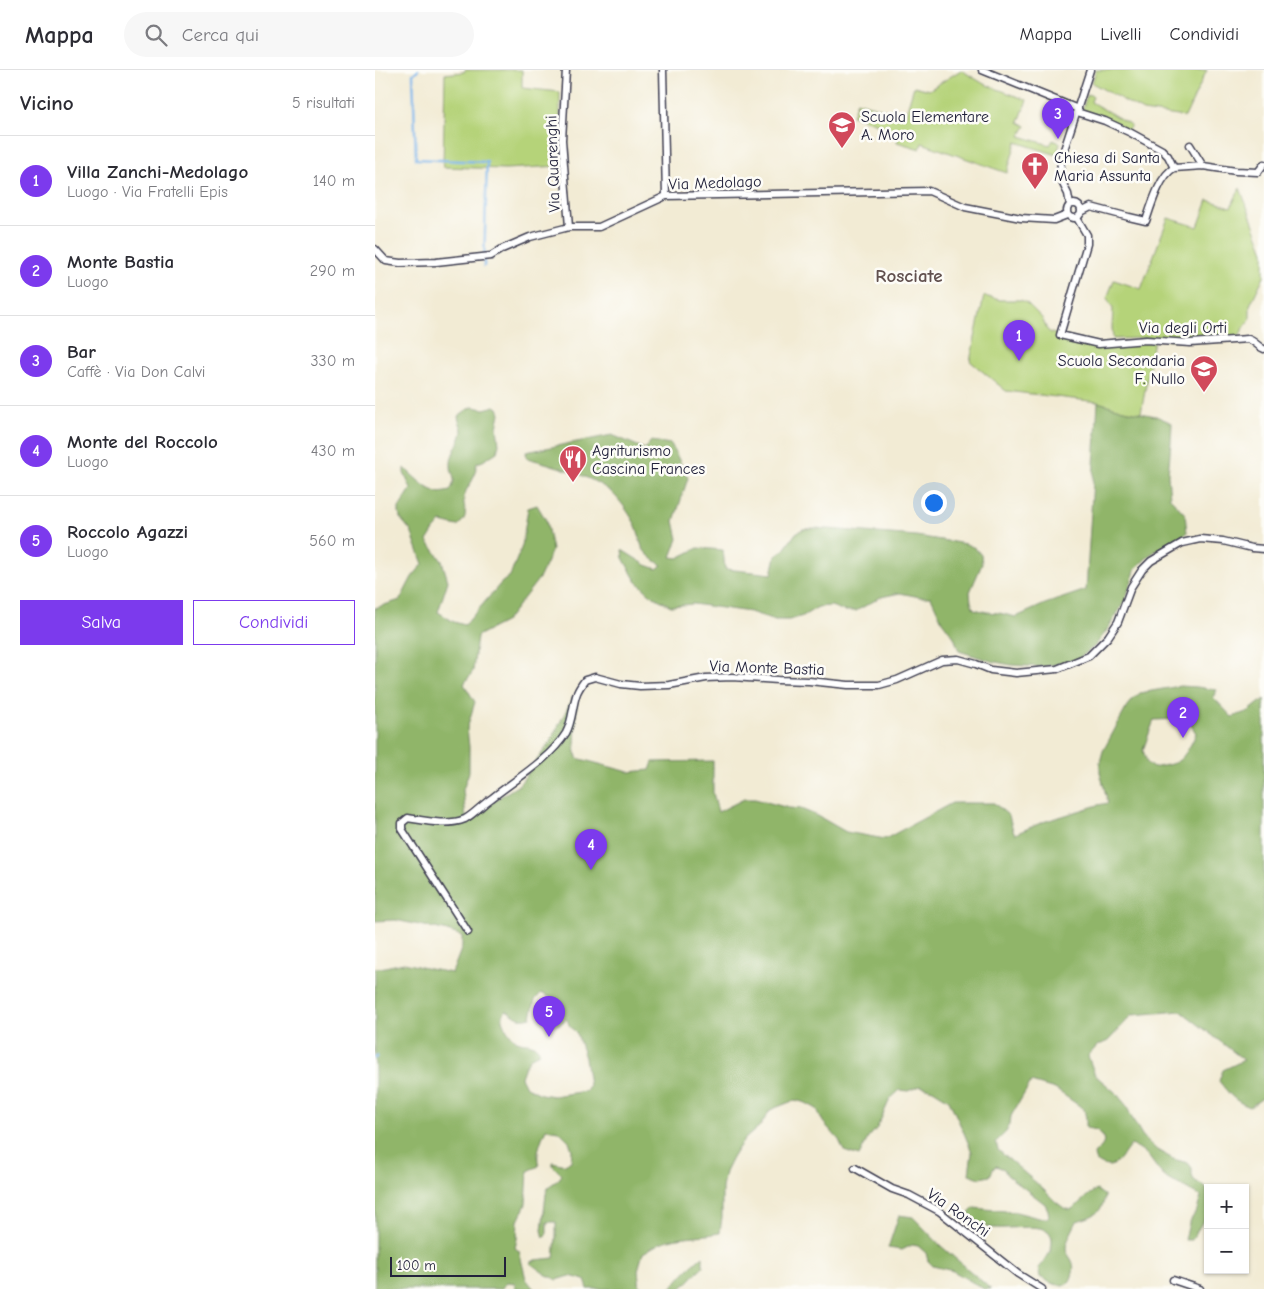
<!DOCTYPE html>
<html lang="it">
<meta charset="utf-8">
<style>
:root{--surface:#fff;--page:#f7f7f7;--text:#2b2b33;--muted:#7c7c81;--line:#e1e1e2;--accent:#7c3aed}
body{margin:0;font-family:"Comic Neue",sans-serif;background:var(--page);color:var(--text)}
.controls{position:absolute;right:15px;bottom:15px;display:grid;overflow:hidden;border-radius:0px;box-shadow:0 1px 4px #0004}
.controls button{width:45px;height:45px;display:grid;place-items:center;padding:0;border:0;border-bottom:1px solid var(--line);background:var(--surface);color:var(--text);font:25px sans-serif}
.scale{position:absolute;left:15px;bottom:12px;width:116px;box-sizing:border-box;padding-left:5px;border:2px solid #22223b;border-top:0;font-size:14px;line-height:18px;white-space:nowrap;color:#22223b;-webkit-text-stroke:4px #fdfcf7;paint-order:stroke}
.you{position:absolute;left:558px;top:432px;width:18px;height:18px;margin:-12px;border:4px solid #fff;border-radius:50%;background:#1a73e8;box-shadow:0 0 0 8px #1a73e833}
.badge{display:grid;place-items:center;width:32px;height:32px;border-radius:50%;background:var(--accent);color:#fff;font-size:16px;font-weight:700}
.pin{position:absolute;translate:-50% -41px;filter:drop-shadow(0 1px 2px #0008)}
.pin::after{content:'';position:absolute;top:26px;width:18px;height:15px;background:inherit;clip-path:polygon(0 0,100% 0,50% 100%)}
.list{margin:0;padding:0;list-style:none}
h2{display:flex;justify-content:space-between;align-items:center;height:65px;margin:0;padding:0 20px;font-size:21px}
h2 small{font-size:16px;font-weight:400;color:var(--muted)}
.list li{display:grid;grid-template-columns:32px 1fr auto;gap:15px;align-items:center;box-sizing:border-box;height:90px;padding:0 20px;border-top:1px solid var(--line)}
.list b{display:block;font-size:19px;white-space:nowrap}
.list p{margin:0;font-size:16px;white-space:nowrap;color:var(--muted)}
.list em{font-size:16px;font-style:normal;color:var(--muted)}
.actions{display:flex;gap:10px;padding:15px 20px}
.actions a{flex:1;padding:11px 0;border:1px solid var(--accent);border-radius:0px;text-align:center;font-size:18px;color:var(--accent)}
.actions .main{background:var(--accent);color:#fff}
.icon{flex:none;width:28px;height:28px;fill:none;stroke:currentColor;stroke-width:2;stroke-linecap:round;stroke-linejoin:round}
.map{position:relative;flex:none;width:889px;height:1219px;overflow:hidden}
header{display:flex;align-items:center;gap:30px;box-sizing:border-box;height:70px;padding:0 25px;background:var(--surface);border-bottom:1px solid var(--line)}
header strong{font-size:24px}
nav{display:flex;gap:28px;margin-inline-start:auto;font-size:18px}
.search{width:350px;height:45px;background:var(--page);display:flex;align-items:center;gap:12px;box-sizing:border-box;padding:0 18px;border-radius:28px;color:var(--muted);font-size:19px}
main{display:flex}
aside{flex:1;background:var(--surface)}
.map>svg:first-child{display:block}
.green{fill:#b5d379;stroke:#6c7a5a}
.forest{fill:#90b569;stroke:#596c52;fill-rule:evenodd}
.lines{fill:none;stroke-linecap:round;stroke-linejoin:round}
.stream{stroke:#79b3ea;stroke-width:2.5}
.street-casing{stroke:#414052;stroke-width:9}
.street{stroke:#fff;stroke-width:6}
.labels{text-anchor:middle;stroke-width:5;stroke-linejoin:round;paint-order:stroke}
.poi-label{font-size:16px;fill:#22223b;stroke:#fdfcf7;text-anchor:start}
.street-label{font-size:16px;fill:#22223b;stroke:#fdfcf7}
.quarter-label{font-size:19px;font-weight:bold;fill:#62514f;stroke:#fdfcf7}
</style>
<header>
<strong>Mappa</strong>
<div class="search"><svg class="icon" aria-label="search" viewBox="0 0 24 24"><circle cx="10" cy="10" r="6"/><path d="M15 15l6 6"/></svg>Cerca qui</div>
<nav><a>Mappa</a><a>Livelli</a><a>Condividi</a></nav>
</header>
<main>
<aside>
<h2>Vicino<small>5 risultati</small></h2>
<ul class="list">
<li><span class="badge">1</span><div><b>Villa Zanchi-Medolago</b><p>Luogo · Via Fratelli Epis</p></div><em>140 m</em></li>
<li><span class="badge">2</span><div><b>Monte Bastia</b><p>Luogo</p></div><em>290 m</em></li>
<li><span class="badge">3</span><div><b>Bar</b><p>Caffè · Via Don Calvi</p></div><em>330 m</em></li>
<li><span class="badge">4</span><div><b>Monte del Roccolo</b><p>Luogo</p></div><em>430 m</em></li>
<li><span class="badge">5</span><div><b>Roccolo Agazzi</b><p>Luogo</p></div><em>560 m</em></li>
</ul>
<div class="actions"><a class="main">Salva</a><a>Condividi</a></div>
</aside>
<div class="map">
<svg width="889" height="1219" viewBox="0 0 889 1219">
<rect width="100%" height="100%" fill="#fdfcf7"/>
<filter id="ink" filterUnits="userSpaceOnUse"><feTurbulence type="fractalNoise" baseFrequency=".02" numOctaves="2"/><feDisplacementMap in="SourceGraphic" scale="10" xChannelSelector="R" yChannelSelector="G"/><feConvolveMatrix kernelMatrix="1 2 1 2 8 2 1 2 1" color-interpolation-filters="sRGB"/></filter>
<filter id="wash" filterUnits="userSpaceOnUse"><feTurbulence type="fractalNoise" baseFrequency=".0096" numOctaves="4" result="noise"/><feDisplacementMap in="SourceGraphic" scale="20" xChannelSelector="R" yChannelSelector="G"/><feGaussianBlur stdDeviation="1.12" result="paint"/><feColorMatrix in="noise" values="0 0 0 0 0 0 0 0 0 0 0 0 0 0 0 0 0 1.4 0 .05"/><feComposite in="paint" operator="in"/></filter>
<g filter="url(#wash)">
<rect width="100%" height="100%" fill="#f2ebd4"/>
<g class="green">
<path d="M 90,0 L 147,0 L 147,18 L 185,22 L 185,96 L 130,99 L 68,97 L 70,4 L 89,2 Z"/>
<path d="M 586,0 L 609,14 L 652,30 L 644,52 L 651,56 L 645,66 L 675,75 L 678,70 L 685,73 L 682,85 L 641,72 L 632,103 L 547,73 L 545,79 L 522,72 L 525,62 L 477,45 L 482,31 L 530,46 L 539,16 L 554,20 Z"/>
<path d="M 721,0 L 832,0 L 810,47 L 768,41 L 717,13 Z"/>
<path d="M 712,24 L 718,26 L 716,32 L 756,55 L 753,60 L 707,41 Z"/>
<path d="M 865,118 L 889,182 L 889,206 L 875,235 L 875,249 L 863,267 L 820,271 L 773,268 L 738,269 L 737,257 L 738,239 L 732,228 L 739,210 L 766,219 L 793,148 L 823,157 L 833,130 L 856,137 Z"/>
<path d="M 609,226 L 625,230 L 646,230 L 653,234 L 667,248 L 672,260 L 676,263 L 685,265 L 724,274 L 779,270 L 766,343 L 748,340 L 723,332 L 631,321 L 595,291 Z"/>
</g>
<g class="forest">
<path d="M 723,332 L 748,340 L 781,346 L 797,353 L 796,373 L 793,405 L 795,428 L 810,444 L 812,463 L 776,484 L 761,498 L 750,531 L 732,560 L 720,576 L 702,590 L 667,597 L 636,595 L 616,591 L 584,581 L 579,567 L 567,551 L 556,527 L 545,527 L 525,523 L 506,527 L 481,541 L 470,541 L 456,536 L 443,537 L 428,546 L 414,550 L 400,550 L 375,542 L 318,534 L 296,536 L 277,526 L 261,511 L 248,488 L 247,480 L 271,495 L 282,499 L 287,495 C 280,491 271,485 267,477 C 264,469 264,460 259,452 C 252,440 245,430 235,421 C 214,405 178,395 152,388 L 151,382 L 237,365 L 270,379 L 276,371 L 296,374 L 313,408 L 299,451 L 303,469 L 296,487 L 303,488 L 323,478 L 348,480 L 350,499 L 397,504 L 401,486 L 408,481 L 421,463 L 428,459 L 440,458 L 541,466 L 591,474 L 600,478 L 606,485 L 607,494 L 595,522 L 596,532 L 599,539 L 612,542 L 624,543 L 641,547 L 670,534 L 711,520 Z"/>
<path d="M 120,336 L 123,338 L 125,343 L 122,358 L 124,374 L 122,382 L 108,391 L 102,393 C 101,398 100,404 98,409 C 96,414 92,418 90,423 C 85,437 98,445 82,456 L 66,452 L 59,460 L 52,471 L 67,491 L 73,511 L 63,542 L 79,552 L 90,555 L 126,513 L 135,506 L 147,476 L 153,438 L 162,435 L 171,450 L 177,480 L 165,507 L 131,551 L 102,566 L 98,601 L 89,614 L 100,632 L 92,658 L 94,677 L 94,702 L 88,720 L 91,748 L 144,715 L 175,672 L 198,627 L 202,632 L 200,676 L 202,688 L 254,702 L 275,700 L 278,692 L 338,691 L 338,723 L 343,742 L 369,729 L 380,729 L 414,738 L 426,739 L 443,746 L 471,762 L 510,769 L 577,733 L 619,733 L 634,746 L 638,760 L 640,764 L 668,752 L 723,735 L 733,733 L 725,702 L 725,692 L 728,681 L 754,633 L 765,623 L 805,616 L 822,617 L 842,620 L 838,627 L 857,647 L 874,641 L 889,629 L 889,1027 L 875,1037 C 859,1031 854,1024 844,1011 L 848,1000 L 869,990 L 806,941 L 757,945 L 733,971 L 722,976 L 713,986 L 720,1005 L 741,1023 L 751,1035 L 757,1048 L 767,1065 L 772,1071 L 782,1080 L 798,1089 L 813,1093 L 817,1098 L 817,1106 L 819,1110 L 830,1117 L 833,1121 L 833,1142 L 817,1170 L 810,1170 L 814,1153 L 822,1140 L 826,1127 C 819,1123 812,1118 805,1115 C 802,1113 798,1112 794,1110 C 779,1101 776,1080 756,1075 C 744,1089 739,1105 720,1090 L 719,1084 C 721,1081 725,1079 727,1076 C 731,1071 727,1064 723,1061 C 720,1059 715,1059 711,1058 L 711,1048 L 709,1039 L 680,1019 L 656,1012 L 636,1046 L 635,1054 L 631,1062 L 621,1072 L 623,1080 L 665,1116 L 681,1132 L 689,1138 L 695,1140 C 707,1134 709,1125 722,1120 L 730,1126 C 727,1144 718,1146 702,1151 C 699,1158 691,1171 691,1178 C 691,1182 694,1186 696,1189 C 701,1197 698,1205 694,1213 C 684,1218 675,1213 665,1207 L 663,1198 C 670,1190 677,1183 677,1172 C 677,1168 676,1164 673,1161 C 661,1153 628,1161 612,1157 C 604,1155 598,1150 594,1143 L 599,1138 L 641,1142 L 664,1148 L 672,1148 L 674,1146 L 673,1140 L 670,1134 L 632,1105 L 629,1099 L 621,1096 L 618,1099 L 615,1106 L 605,1108 L 594,1104 L 597,1082 L 589,1063 L 574,1030 L 558,1020 L 545,1016 L 533,1021 L 525,1020 L 515,1029 L 502,1058 L 493,1068 L 484,1086 L 469,1081 L 464,1070 L 448,1052 L 442,1039 L 431,1033 L 420,1030 L 395,1040 L 386,1055 L 371,1068 L 364,1077 L 357,1088 L 350,1102 L 347,1118 L 347,1147 L 345,1163 C 325,1167 304,1165 285,1173 C 279,1176 274,1180 268,1183 L 263,1200 L 265,1219 L 213,1219 L 210,1210 L 195,1206 L 182,1210 L 170,1204 L 155,1193 L 160,1190 L 179,1188 L 181,1167 L 181,1152 L 172,1152 L 172,1163 L 169,1168 L 167,1160 L 171,1124 L 173,1117 L 183,1110 L 187,1105 L 178,1096 L 178,1092 L 190,1095 L 196,1091 L 197,1080 L 194,1071 L 184,1061 L 171,1059 C 166,1070 160,1084 164,1096 L 153,1101 L 151,1134 L 143,1151 L 142,1169 L 140,1178 L 144,1181 L 151,1209 L 159,1219 L 140,1219 L 140,1213 L 132,1212 L 126,1219 L 0,1219 L 0,898 L 5,898 L 29,893 L 55,899 L 77,903 L 87,877 L 87,866 L 69,860 L 20,850 L 0,851 L 0,538 L 25,530 L 37,507 L 48,494 L 36,461 L 25,448 L 24,443 L 24,438 L 36,419 L 29,403 L 29,398 C 38,405 48,417 59,421 C 64,424 70,422 75,421 C 83,407 76,407 76,395 C 75,383 86,372 87,361 C 87,355 83,352 83,346 L 93,339 L 97,337 L 109,339 ZM 803,649 L 814,652 L 821,663 C 819,670 809,688 803,691 C 797,695 785,696 778,698 L 772,693 L 768,680 L 779,650 ZM 166,923 L 179,929 L 170,936 L 167,942 L 171,950 L 176,955 L 183,955 L 192,949 L 194,955 L 202,964 L 210,988 L 214,1015 L 211,1021 L 178,1026 L 166,1024 L 151,1017 L 146,1007 L 150,996 L 156,987 L 164,983 L 164,980 C 155,970 153,975 142,971 C 138,969 126,953 127,948 C 127,947 130,941 131,940 C 142,946 142,951 156,947 L 160,930 Z"/>
<path d="M 524,1145 L 538,1147 L 566,1176 L 616,1219 L 609,1219 L 578,1201 L 558,1196 L 553,1191 L 551,1183 L 543,1176 L 537,1175 L 527,1180 L 513,1178 Z"/>
<path d="M 328,1186 L 328,1196 L 306,1219 L 295,1219 L 310,1202 Z"/>
</g>
<g class="lines">
<g class="stream">
<path d="M 43,0 L 38,4 L 41,89 L 112,92 L 109,196"/>
<path d="M 0,988 L 2,986"/>
</g>
</g>
</g>
<g filter="url(#ink)">
<g class="lines">
<g class="street-casing">
<g id="street">
<path d="M 191,0 L 187,70 L 194,157"/>
<path d="M 288,0 L 291,126"/>
<path d="M 607,0 L 703,39"/>
<path d="M 702,42 L 730,51 L 756,63 L 787,80 L 793,86 L 799,98"/>
<path d="M 815,75 L 828,96"/>
<circle cx="699" cy="141" r="7"/>
<path d="M 695,135 L 693,124 L 688,114 L 685,101 L 687,86 L 715,0"/>
<path d="M 706,142 L 716,137 L 754,147 L 771,151 C 776,136 785,105 799,98 L 828,96 L 861,101 L 883,102 L 889,94"/>
<path d="M 702,148 L 712,165 L 712,174 L 685,265 L 724,274 L 771,270 L 815,273 L 873,269 C 880,271 883,277 889,279"/>
<path d="M 0,179 L 11,191 L 25,193 L 61,192 L 116,186 L 127,179 L 155,167 L 194,157 L 224,157 L 291,126 L 554,121 L 590,137 L 646,148 L 679,150 L 692,145"/>
<path d="M 93,862 L 36,773 L 27,759 L 27,753 L 33,748 C 51,751 73,756 90,749 C 98,745 109,733 117,728 C 141,709 175,689 191,663 C 198,650 197,636 202,623 C 204,618 207,614 210,610 L 220,607 L 246,614 L 265,616 L 294,615 L 331,608 L 357,607 L 403,610 L 434,611 L 473,615 L 504,615 L 522,610 L 567,590 L 583,589 L 601,594 L 616,600 L 641,603 L 682,599 L 714,586 L 733,567 L 743,552 L 756,517 L 767,500 L 776,491 L 807,473 L 825,469 L 848,471 L 877,478 L 889,479"/>
<path d="M 480,1098 L 517,1119 L 534,1125 L 564,1141 L 643,1204 L 667,1219"/>
<path d="M 798,1210 L 825,1219"/>
</g>
</g>
<use href="#street" class="street"/>
</g>
</g>
<defs>
<g id="school-pin" transform="scale(1.4375)"><path d="M0 17L-7.5 6A9.5 9.5 0 1 1 7.5 6Z" fill="#d1495b" stroke="#fdfcf7"/><path d="M0-5L7-2L0 1L-7-2ZM-4 1L0 2.5L4 1V4Q0 6-4 4Z" fill="#fff"/></g>
<g id="church-pin" transform="scale(1.4375)"><path d="M0 17L-7.5 6A9.5 9.5 0 1 1 7.5 6Z" fill="#d1495b" stroke="#fdfcf7"/><path d="M-1.2-6h2.4v3.5h3.3v2.4h-3.3V6h-2.4V-.1h-3.3v-2.4h3.3Z" fill="#fff"/></g>
<g id="restaurant-pin" transform="scale(1.4375)"><path d="M0 17L-7.5 6A9.5 9.5 0 1 1 7.5 6Z" fill="#d1495b" stroke="#fdfcf7"/><path d="M-5-6h1v4h1v-4h1v4h1v-4h1v5L-1.5 .5V6h-2V.5L-5-1ZM5-6V6H3V1.5H1.5Q1.5-4 5-6Z" fill="#fff"/></g>
</defs>
<g fill-rule="evenodd">
<use href="#school-pin" x="467" y="55"/>
<use href="#church-pin" x="660" y="96"/>
<use href="#school-pin" x="829" y="299"/>
<use href="#restaurant-pin" x="198" y="389"/>
</g>
<g class="labels">
<g class="poi-label">
<text x="486" y="52">Scuola Elementare<tspan x="486" dy="18">A. Moro</tspan></text>
<text x="679" y="93">Chiesa di Santa<tspan x="679" dy="18">Maria Assunta</tspan></text>
<text x="810" y="296" text-anchor="end">Scuola Secondaria<tspan x="810" dy="18">F. Nullo</tspan></text>
<text x="217" y="386">Agriturismo<tspan x="217" dy="18">Cascina Frances</tspan></text>
</g>
<g class="street-label">
<text transform="translate(177 94) rotate(-92)" y="6">Via Quarenghi</text>
<text transform="translate(340 112) rotate(-2)" y="6">Via Medolago</text>
<text x="808" y="263">Via degli Orti</text>
<text transform="translate(392 597) rotate(2)" y="6">Via Monte Bastia</text>
<text transform="translate(584 1142) rotate(35)" y="6">Via Ronchi</text>
</g>
<g class="quarter-label">
<text x="534" y="212">Rosciate</text>
</g>
</g>
</svg>
<div class="controls">
<button>+</button>
<button>−</button>
</div>
<div class="scale">100 m</div>
<div class="you"></div>
<div class="pin badge" style="left:644px;top:291px">1</div>
<div class="pin badge" style="left:808px;top:668px">2</div>
<div class="pin badge" style="left:683px;top:69px">3</div>
<div class="pin badge" style="left:216px;top:800px">4</div>
<div class="pin badge" style="left:174px;top:967px">5</div>
</div>
</main>
